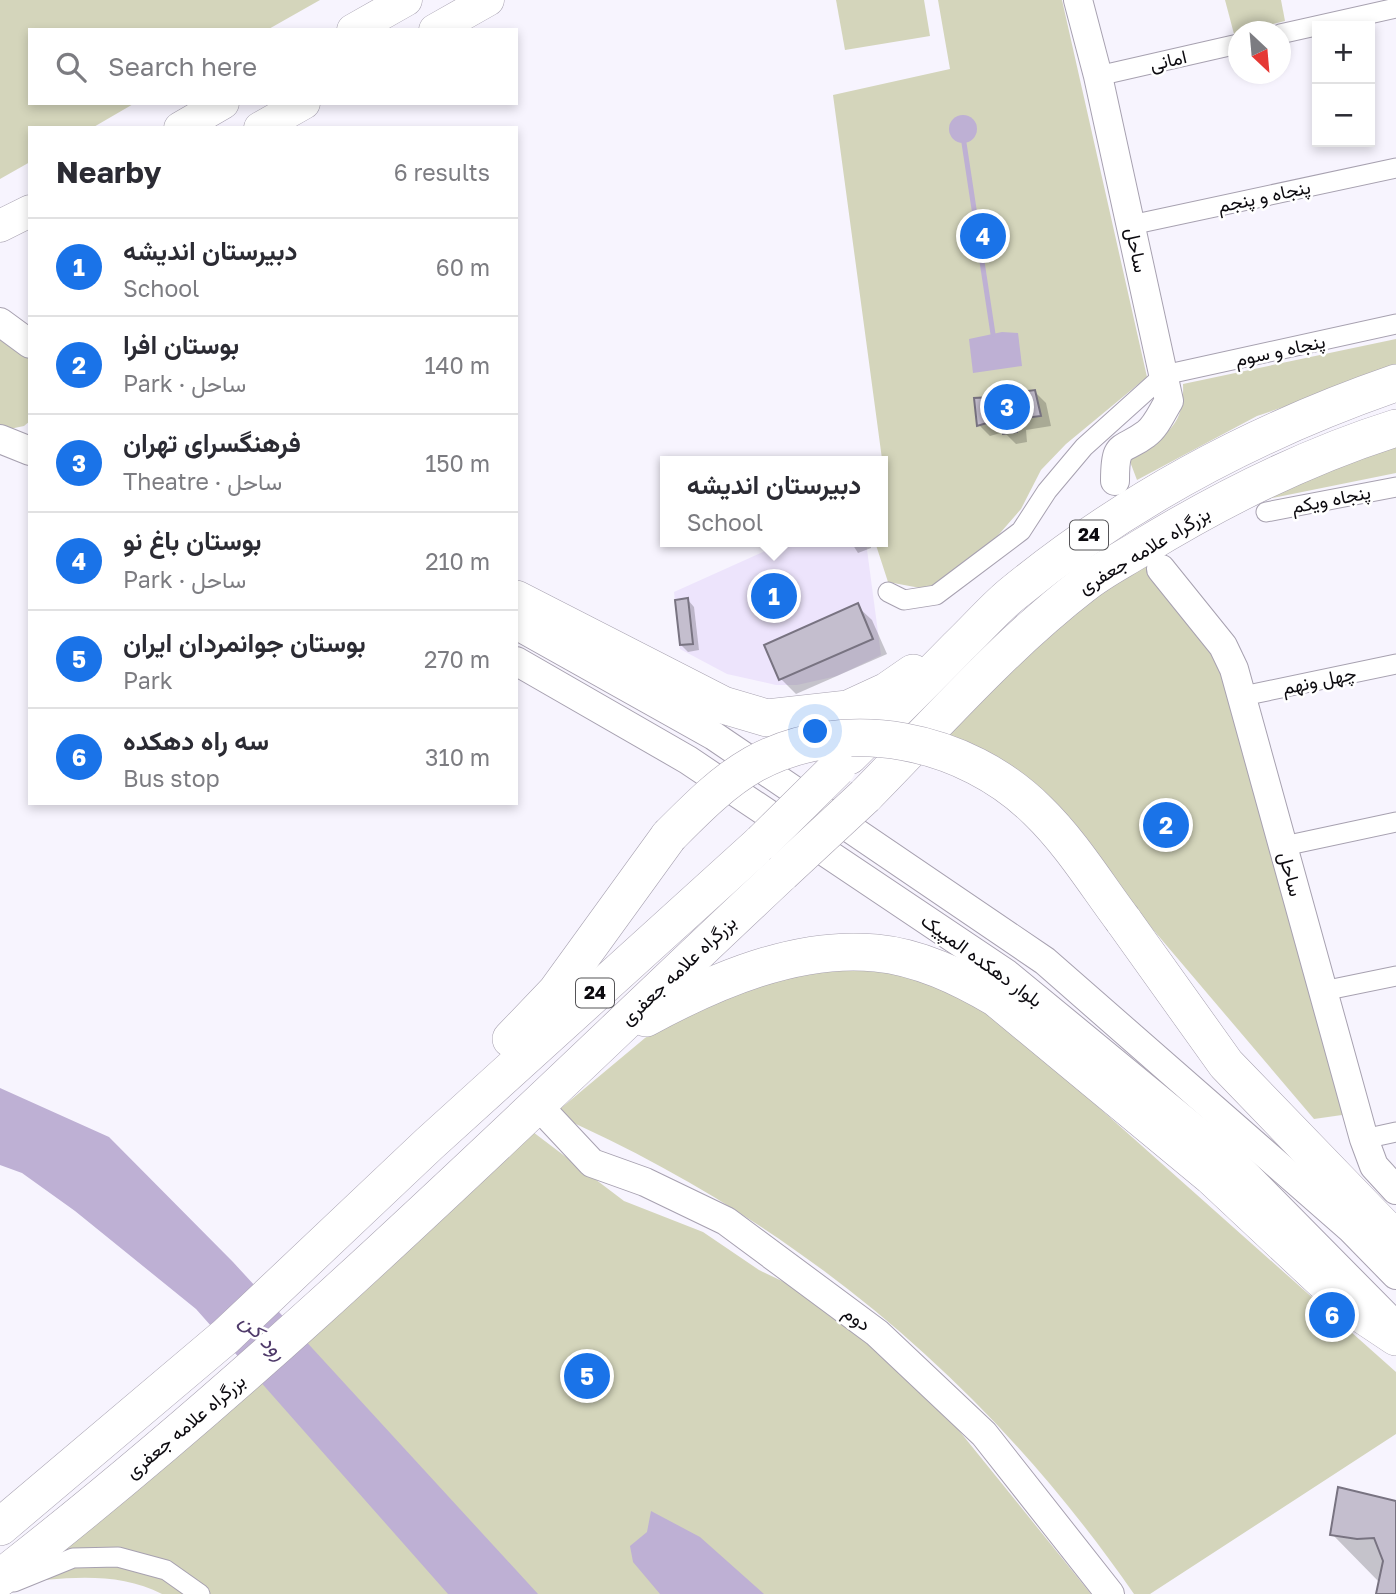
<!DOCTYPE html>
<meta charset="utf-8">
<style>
:root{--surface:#fff;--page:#f7f7f7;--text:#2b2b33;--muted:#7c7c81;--line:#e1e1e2;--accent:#1a73e8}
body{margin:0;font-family:"Golos Text",Vazirmatn,sans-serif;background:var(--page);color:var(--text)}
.controls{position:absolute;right:21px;top:21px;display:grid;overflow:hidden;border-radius:0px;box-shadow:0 4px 10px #0003}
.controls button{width:63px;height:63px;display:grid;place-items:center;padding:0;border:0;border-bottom:2px solid var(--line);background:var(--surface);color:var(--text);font:35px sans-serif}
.compass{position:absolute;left:1228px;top:21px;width:63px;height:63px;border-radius:50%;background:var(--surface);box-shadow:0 4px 10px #0003;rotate:154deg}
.you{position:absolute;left:816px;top:732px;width:24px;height:24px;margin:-18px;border:5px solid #fff;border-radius:50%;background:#1a73e8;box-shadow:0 0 0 10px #1a73e833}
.badge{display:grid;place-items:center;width:46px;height:46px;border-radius:50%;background:var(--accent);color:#fff;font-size:23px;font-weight:700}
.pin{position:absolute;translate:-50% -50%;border:4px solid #fff;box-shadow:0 2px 7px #0006}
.popup{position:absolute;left:660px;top:456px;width:228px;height:91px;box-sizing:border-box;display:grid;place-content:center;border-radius:0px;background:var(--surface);filter:drop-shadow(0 2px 5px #0005);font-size:23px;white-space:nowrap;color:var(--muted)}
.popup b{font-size:26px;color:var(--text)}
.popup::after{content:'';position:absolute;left:50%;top:100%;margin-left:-14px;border:14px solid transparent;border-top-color:var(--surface)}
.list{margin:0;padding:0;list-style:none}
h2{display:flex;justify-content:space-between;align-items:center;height:91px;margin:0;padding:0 28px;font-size:30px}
h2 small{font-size:23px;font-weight:400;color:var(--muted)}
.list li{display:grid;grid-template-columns:46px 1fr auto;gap:21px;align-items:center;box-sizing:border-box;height:98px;padding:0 28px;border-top:2px solid var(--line)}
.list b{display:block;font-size:26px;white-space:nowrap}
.list p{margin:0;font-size:23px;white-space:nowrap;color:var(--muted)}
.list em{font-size:23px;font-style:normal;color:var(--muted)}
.icon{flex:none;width:38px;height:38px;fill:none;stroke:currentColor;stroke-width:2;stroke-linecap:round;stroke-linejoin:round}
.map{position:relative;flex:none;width:1396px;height:1594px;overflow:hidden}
.search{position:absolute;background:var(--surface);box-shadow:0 4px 10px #0003;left:28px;top:28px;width:490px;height:77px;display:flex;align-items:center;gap:18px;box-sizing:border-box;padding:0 24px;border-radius:0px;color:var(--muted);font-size:26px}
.panel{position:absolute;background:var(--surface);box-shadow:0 4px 10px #0003;left:28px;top:126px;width:490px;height:679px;border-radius:0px}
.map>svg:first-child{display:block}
.built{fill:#ede4fc}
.green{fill:#d4d5bb}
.water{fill:#beb0d4}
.shadow{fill:#0003}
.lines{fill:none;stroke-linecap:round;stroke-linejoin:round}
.stream{stroke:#beb0d4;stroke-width:5}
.building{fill:#c4bece;stroke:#787381;stroke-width:2}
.street-casing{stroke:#a7a1b0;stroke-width:21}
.secondary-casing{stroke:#a7a1b0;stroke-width:30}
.primary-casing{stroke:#a7a1b0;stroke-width:33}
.highway-casing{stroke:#a7a1b0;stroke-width:38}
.street{stroke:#fff;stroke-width:19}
.secondary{stroke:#fff;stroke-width:28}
.primary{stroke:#fff;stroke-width:32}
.highway{stroke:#fff;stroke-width:37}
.highway-bridge-casing{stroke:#a7a1b0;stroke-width:38;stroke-linecap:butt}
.highway-bridge{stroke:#fff;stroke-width:37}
.labels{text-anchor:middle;stroke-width:5;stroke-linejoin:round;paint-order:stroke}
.shield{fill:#fff;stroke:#555457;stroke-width:2}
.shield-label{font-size:18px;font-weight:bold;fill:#0c0a0f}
.street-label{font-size:19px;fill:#0c0a0f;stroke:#fff}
.water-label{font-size:21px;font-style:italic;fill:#4f3a6a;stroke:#fff}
</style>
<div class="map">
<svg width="1396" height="1594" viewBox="0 0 1396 1594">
<rect width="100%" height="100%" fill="#f7f4fe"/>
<path class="built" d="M 785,542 L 866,542 L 881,655 L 837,676 L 797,685 L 776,685 L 727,674 L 680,649 L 674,592 Z"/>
<g class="green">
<path d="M 0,0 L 320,0 L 267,30 L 30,30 L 30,103 L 135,103 L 92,128 L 30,128 L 30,162 L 0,179 Z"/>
<path d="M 836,0 L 924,0 L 930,36 L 845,50 Z"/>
<path d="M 938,0 L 1062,0 L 1147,377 L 1066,444 L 1041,470 L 1021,509 L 987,548 L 931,590 L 888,582 L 876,545 L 882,542 L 883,516 L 887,496 L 833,95 L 950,69 Z"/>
<path d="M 1225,0 L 1281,0 L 1285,21 L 1234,34 Z"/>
<path d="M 0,334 L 30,358 L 30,421 L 24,426 L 0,431 Z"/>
<path d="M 1396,339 L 1396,369 L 1257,416 L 1137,480 L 1129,459 C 1163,435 1185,430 1183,384 Z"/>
<path d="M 1396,445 L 1396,473 L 1252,502 Z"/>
<path d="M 1144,561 L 1216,647 L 1349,1114 L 1314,1119 L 1139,913 L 938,738 L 1038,642 Z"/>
<path d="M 869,961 C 926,978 966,998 1014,1032 L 1396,1372 L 1396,1434 L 1150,1594 L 1134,1594 C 985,1379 793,1220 554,1114 L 645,1038 L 697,1007 L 756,980 Z"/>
<path d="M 533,1132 L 624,1201 L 703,1232 L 759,1270 L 828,1303 L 940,1407 L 1091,1594 L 162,1594 C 116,1570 60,1578 11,1584 Z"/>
</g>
<g class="water">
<circle cx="963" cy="129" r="14"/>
<path d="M 1002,332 L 1018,333 L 1022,366 L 973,373 L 969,339 Z"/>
<path d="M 0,1088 L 109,1137 L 233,1262 L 538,1594 L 448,1594 L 196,1309 L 75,1211 L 22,1173 L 0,1165 Z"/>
<path d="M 651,1511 L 700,1537 L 764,1594 L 660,1594 L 633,1562 L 630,1546 L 647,1532 Z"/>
</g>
<g class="shadow">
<path d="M 1012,387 L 1019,394 L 1035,392 L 1046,403 L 1051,426 L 1026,430 L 1027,442 L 1016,444 L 1004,432 L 990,436 L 979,425 L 995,398 Z"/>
<path d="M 831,542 L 847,542 L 835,546 Z"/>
<path d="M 851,542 L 871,542 L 871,548 L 858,553 Z"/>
<path d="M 688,600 L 694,607 L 699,650 L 688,652 L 681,645 Z"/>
<path d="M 857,606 L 872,620 L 887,654 L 796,694 L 781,679 L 766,646 Z"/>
<path d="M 1339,1489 L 1396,1502 L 1396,1594 L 1378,1594 L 1380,1583 L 1332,1534 Z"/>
</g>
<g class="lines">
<path class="stream" d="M 964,143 L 993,334"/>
</g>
<g class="building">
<path d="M 1013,385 L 1012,393 L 1035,390 L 1041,416 L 1016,419 L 1017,432 L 1003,434 L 1000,419 L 977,426 L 974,398 L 993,397 L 991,389 Z"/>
<path d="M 688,598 L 693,644 L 680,645 L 675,600 Z"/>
<path d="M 858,603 L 873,639 L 779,680 L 764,645 Z"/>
<path d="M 1338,1487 L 1396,1501 L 1396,1594 L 1376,1594 L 1383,1561 L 1374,1538 L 1357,1539 L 1330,1535 Z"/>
</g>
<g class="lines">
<g class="street-casing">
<g id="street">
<path d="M 1280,34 L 1396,8"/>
<path d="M 1098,76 L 1238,44"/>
<path d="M 1131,225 L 1396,168"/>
<path d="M 1266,512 L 1396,487"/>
<path d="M 888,592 L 904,600 L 936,595 L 1021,531 L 1047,491 L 1084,447 L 1164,375 L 1396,324"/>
<path d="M 1243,696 L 1396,664"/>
<path d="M 1284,846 L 1396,822"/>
<path d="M 1323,991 L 1396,976"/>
<path d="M 1364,1139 L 1396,1132"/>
<path d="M 14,1582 L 73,1558 L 118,1557 L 166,1570 L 200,1594"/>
</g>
</g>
<g class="secondary-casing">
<g id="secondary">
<path d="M 1078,0 L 1098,76 L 1169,401 C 1162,412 1156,427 1146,434 C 1121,453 1115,440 1115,481"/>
<path d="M 0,322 L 30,344"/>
<path d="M 0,439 L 30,451"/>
<path d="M 1161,569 L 1223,646 L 1234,669 L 1364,1139 L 1374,1166 L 1396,1190"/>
<path d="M 516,625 L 714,736 L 1045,961 L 1351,1229 L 1396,1275"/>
<path d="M 516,661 L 688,760 L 1007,974 L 1228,1156 L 1395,1325"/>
<path d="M 547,1115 L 592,1163 L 645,1182 L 726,1221 L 877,1333 L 984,1434 L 1110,1594"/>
</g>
</g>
<g class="primary-casing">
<g id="primary">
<path d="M 353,30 L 406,0"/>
<path d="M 435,30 L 488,0"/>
<path d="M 180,128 L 223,103"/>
<path d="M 260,128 L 304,103"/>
<path d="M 0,226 L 30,211"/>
</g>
</g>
<g class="highway-casing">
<g id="highway">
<path d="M 516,599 L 723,705 L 767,718 L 848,709 L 887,691 L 913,673"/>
<path d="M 849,756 C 885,720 922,684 958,647 C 976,630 992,611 1011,595 C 1125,501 1257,431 1396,383"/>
<path d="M 865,796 C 936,724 1003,647 1083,585 C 1100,571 1122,560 1141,548 C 1221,499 1307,456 1396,428"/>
<path d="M 1123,920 L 1226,1064 L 1396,1240"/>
<path d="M 646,1018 C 714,981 797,945 876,953 C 919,957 960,977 996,998 L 1211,1176 L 1351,1307 L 1396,1337"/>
<path d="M 511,1039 L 556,992 L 669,836"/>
<path d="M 0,1527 L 226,1336 L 429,1144 L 762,842"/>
<path d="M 0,1578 C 278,1362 526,1113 782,873"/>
</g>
</g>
<use href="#street" class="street"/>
<use href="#secondary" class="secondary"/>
<use href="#primary" class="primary"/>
<use href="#highway" class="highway"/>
<g class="highway-bridge-casing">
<g id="highway-bridge">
<path d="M 669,836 C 695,810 722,782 754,764 C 846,714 966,739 1038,811 C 1071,843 1096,884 1123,920"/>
<path d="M 762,842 L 837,768"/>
<path d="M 782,873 L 865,796"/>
</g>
</g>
<use href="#highway-bridge" class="highway-bridge"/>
</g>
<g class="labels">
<g class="shield">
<rect x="1070" y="520.5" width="38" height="29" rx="5"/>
<rect x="576" y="978.5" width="38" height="29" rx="5"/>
</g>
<g class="shield-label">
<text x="1089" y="541">24</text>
<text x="595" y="999">24</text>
</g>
<g class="street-label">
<text transform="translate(1168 60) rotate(-13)" y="7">امانی</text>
<text transform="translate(1264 196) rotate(-12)" y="7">پنجاه و پنجم</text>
<text transform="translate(1137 250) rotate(78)" y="7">ساحل</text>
<text transform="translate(1280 350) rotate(-12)" y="7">پنجاه و سوم</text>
<text transform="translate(1331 499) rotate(-11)" y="7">پنجاه ویکم</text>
<text transform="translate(1144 550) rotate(-31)" y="7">بزرگراه علامه جعفری</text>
<text transform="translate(1319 680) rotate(-12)" y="7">چهل ونهم</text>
<text transform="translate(1291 874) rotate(75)" y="7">ساحل</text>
<text transform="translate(982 960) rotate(36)" y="7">بلوار دهکده المپیک</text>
<text transform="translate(678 970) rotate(-43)" y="7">بزرگراه علامه جعفری</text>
<text transform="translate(857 1318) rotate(35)" y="7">دوم</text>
<text transform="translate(185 1426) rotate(-40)" y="7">بزرگراه علامه جعفری</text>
</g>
<g class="water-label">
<text transform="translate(263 1337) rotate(45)" y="7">رود کن</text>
</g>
</g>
</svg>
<div class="controls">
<button>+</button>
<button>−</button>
</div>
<svg class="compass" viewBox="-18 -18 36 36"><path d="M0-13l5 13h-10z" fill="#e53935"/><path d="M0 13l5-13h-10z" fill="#7c7c81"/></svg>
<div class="you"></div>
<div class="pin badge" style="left:774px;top:596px">1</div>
<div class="popup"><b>دبیرستان اندیشه</b>School</div>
<div class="pin badge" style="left:1166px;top:825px">2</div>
<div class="pin badge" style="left:1007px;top:407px">3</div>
<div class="pin badge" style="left:983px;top:236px">4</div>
<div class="pin badge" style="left:587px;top:1376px">5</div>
<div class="pin badge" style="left:1332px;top:1315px">6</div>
<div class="search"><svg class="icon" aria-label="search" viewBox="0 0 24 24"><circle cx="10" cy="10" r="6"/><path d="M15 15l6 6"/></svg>Search here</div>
<section class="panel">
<h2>Nearby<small>6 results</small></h2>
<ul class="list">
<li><span class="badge">1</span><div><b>دبیرستان اندیشه</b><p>School</p></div><em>60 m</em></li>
<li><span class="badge">2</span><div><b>بوستان افرا</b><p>Park · ساحل</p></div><em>140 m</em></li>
<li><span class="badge">3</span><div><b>فرهنگسرای تهران</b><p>Theatre · ساحل</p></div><em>150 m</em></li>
<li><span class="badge">4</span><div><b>بوستان باغ نو</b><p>Park · ساحل</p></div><em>210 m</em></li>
<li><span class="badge">5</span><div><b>بوستان جوانمردان ایران</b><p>Park</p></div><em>270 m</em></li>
<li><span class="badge">6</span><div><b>سه راه دهکده</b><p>Bus stop</p></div><em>310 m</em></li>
</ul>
</section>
</div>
